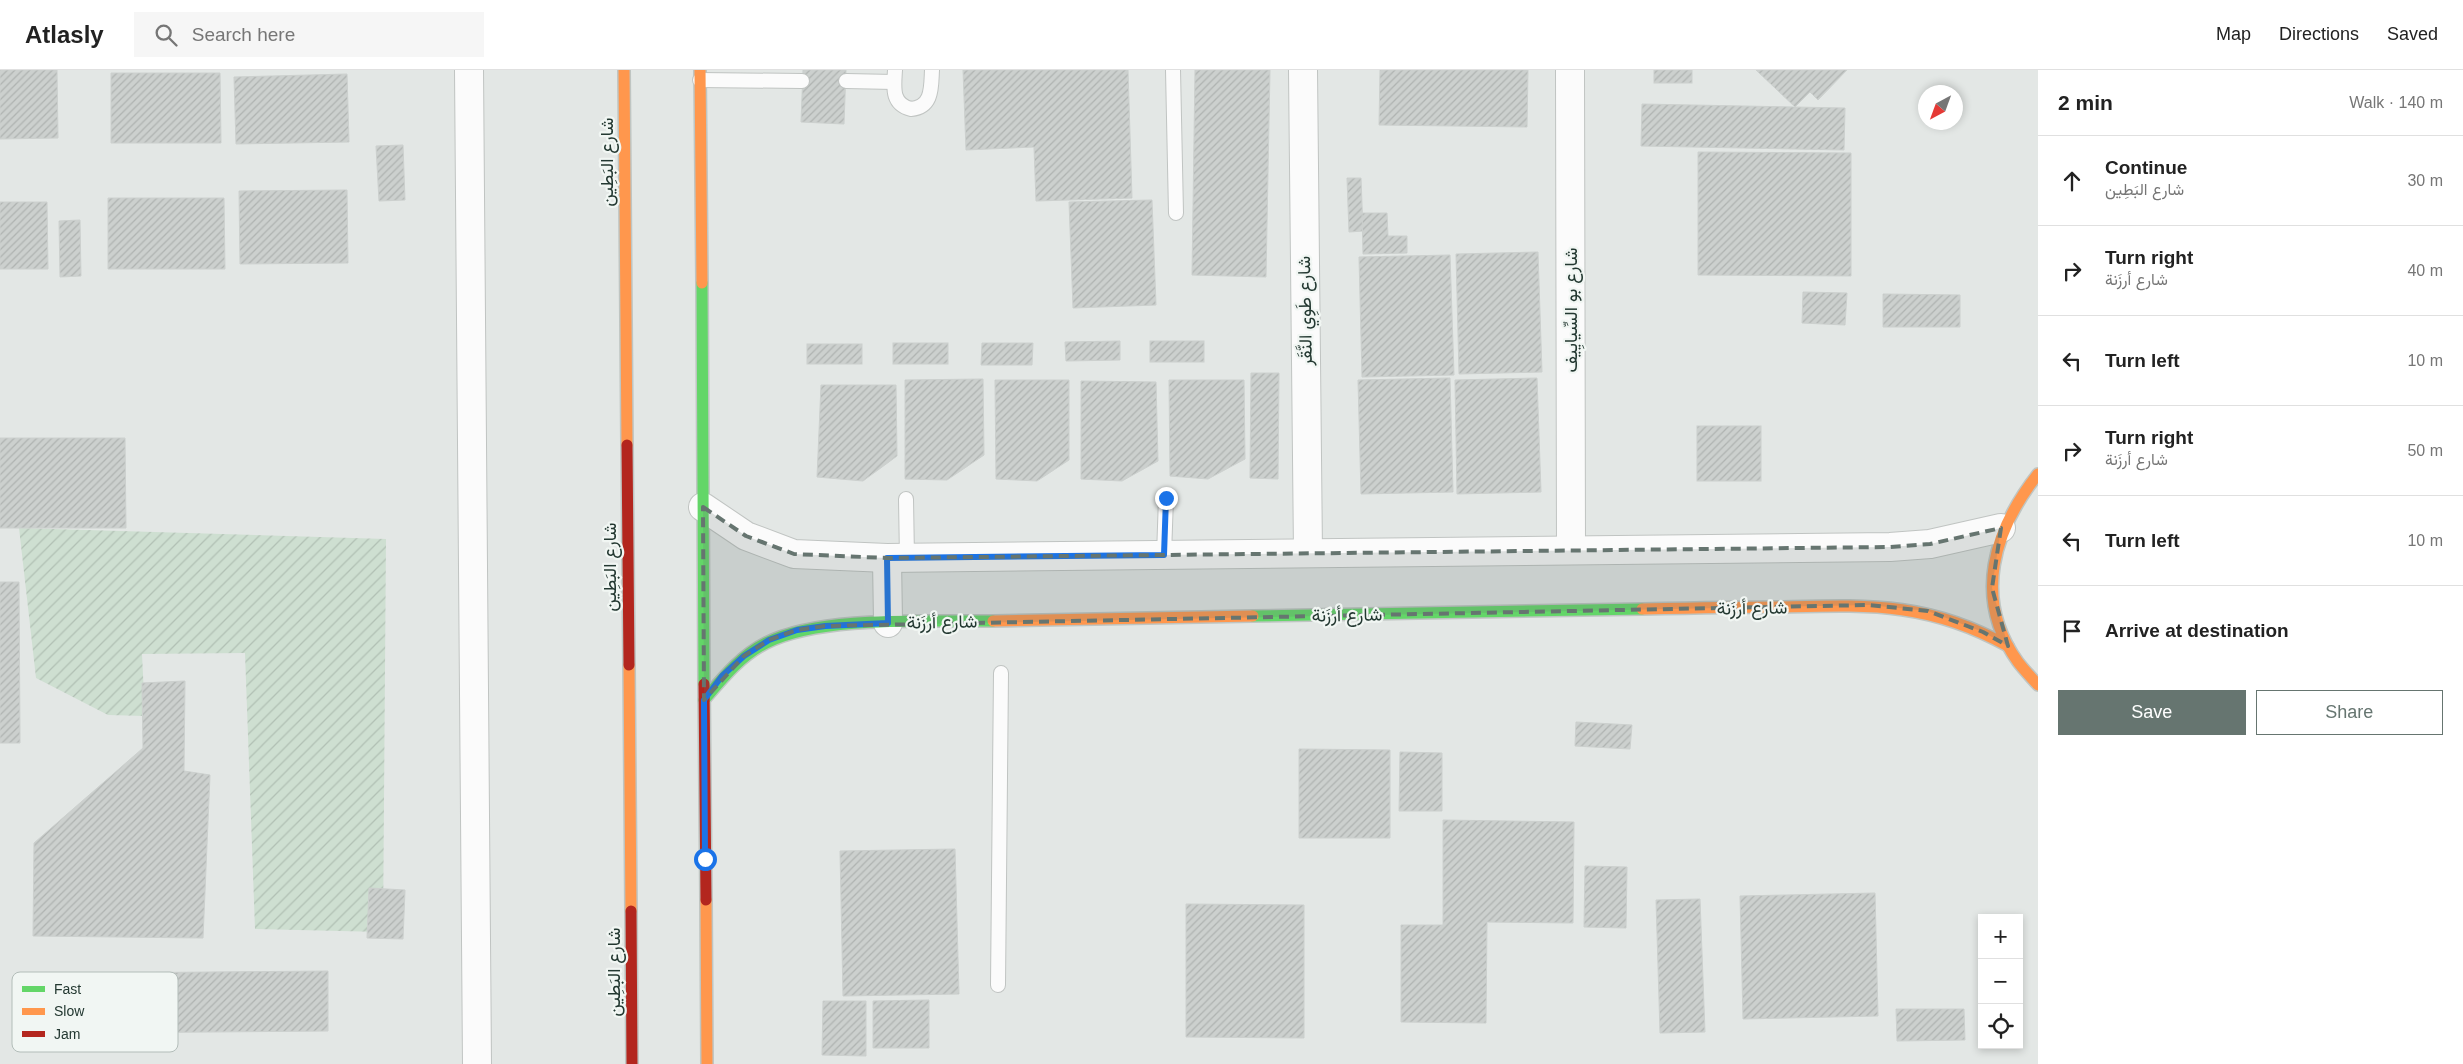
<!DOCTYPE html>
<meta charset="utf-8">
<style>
:root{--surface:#fff;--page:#f6f6f6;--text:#222;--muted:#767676;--line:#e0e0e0;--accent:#667570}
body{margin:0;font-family:Arial,Vazirmatn,sans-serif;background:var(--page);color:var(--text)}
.controls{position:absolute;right:15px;bottom:15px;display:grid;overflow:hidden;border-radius:0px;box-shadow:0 2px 8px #0003}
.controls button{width:45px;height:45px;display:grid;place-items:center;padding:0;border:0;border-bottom:1px solid var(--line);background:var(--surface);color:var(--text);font:25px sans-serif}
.compass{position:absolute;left:1918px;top:15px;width:45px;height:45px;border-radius:50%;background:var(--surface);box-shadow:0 2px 8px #0003;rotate:221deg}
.stop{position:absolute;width:15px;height:15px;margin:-11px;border:4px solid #1a73e8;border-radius:50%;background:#fff}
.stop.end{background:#1a73e8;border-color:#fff;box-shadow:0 1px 5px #0008}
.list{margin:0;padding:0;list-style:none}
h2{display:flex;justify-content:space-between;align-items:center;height:65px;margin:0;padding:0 20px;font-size:21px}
h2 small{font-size:16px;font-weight:400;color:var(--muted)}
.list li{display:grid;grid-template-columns:32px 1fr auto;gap:15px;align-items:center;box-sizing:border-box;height:90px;padding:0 20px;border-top:1px solid var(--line)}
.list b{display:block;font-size:19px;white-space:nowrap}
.list p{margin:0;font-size:16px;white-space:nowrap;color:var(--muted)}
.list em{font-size:16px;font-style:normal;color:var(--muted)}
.actions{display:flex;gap:10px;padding:15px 20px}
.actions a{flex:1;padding:11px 0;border:1px solid var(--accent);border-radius:0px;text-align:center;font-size:18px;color:var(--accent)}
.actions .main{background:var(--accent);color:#fff}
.icon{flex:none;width:28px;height:28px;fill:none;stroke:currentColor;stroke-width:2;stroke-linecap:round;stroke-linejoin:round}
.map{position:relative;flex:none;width:2038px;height:994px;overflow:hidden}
header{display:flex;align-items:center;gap:30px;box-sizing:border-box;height:70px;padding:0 25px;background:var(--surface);border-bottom:1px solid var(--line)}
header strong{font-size:24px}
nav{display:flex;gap:28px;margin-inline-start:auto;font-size:18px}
.search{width:350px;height:45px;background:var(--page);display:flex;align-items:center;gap:12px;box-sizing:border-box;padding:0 18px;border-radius:0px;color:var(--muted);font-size:19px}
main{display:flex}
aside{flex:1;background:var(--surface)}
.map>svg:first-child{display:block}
.garden{fill:url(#garden-furrows)}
.building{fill:url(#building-hatch);stroke:#ccd0ce}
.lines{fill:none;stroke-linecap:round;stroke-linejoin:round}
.lane-casing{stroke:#c0c4c2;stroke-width:16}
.street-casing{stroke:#c0c4c2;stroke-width:30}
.fast-casing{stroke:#bfc5c2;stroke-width:14}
.slow-casing{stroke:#bfc5c2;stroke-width:14}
.jam-casing{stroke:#bfc5c2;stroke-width:14}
.lane{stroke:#fbfbfb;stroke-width:14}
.street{stroke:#fbfbfb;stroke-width:28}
.fast{stroke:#63d668;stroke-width:11}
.slow{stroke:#ff974d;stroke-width:11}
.jam{stroke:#b3261e;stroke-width:11}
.route{stroke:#1a73e8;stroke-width:6}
.marked{fill:#667570;fill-opacity:0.2;stroke:#667570;stroke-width:4;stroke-dasharray:10 6;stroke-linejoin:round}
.labels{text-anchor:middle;stroke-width:4.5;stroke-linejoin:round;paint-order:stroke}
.street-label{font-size:18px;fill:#233831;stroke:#f1f6f3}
.key{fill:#f1f6f3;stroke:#b3bdb9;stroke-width:1}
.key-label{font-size:14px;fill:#233831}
</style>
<header>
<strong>Atlasly</strong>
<div class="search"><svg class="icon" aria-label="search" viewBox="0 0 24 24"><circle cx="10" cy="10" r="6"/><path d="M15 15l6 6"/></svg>Search here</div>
<nav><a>Map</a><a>Directions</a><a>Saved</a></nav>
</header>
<main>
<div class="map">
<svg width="2038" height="994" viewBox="0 0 2038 994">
<defs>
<pattern id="garden-furrows" width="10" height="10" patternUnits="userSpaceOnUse" patternTransform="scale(1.25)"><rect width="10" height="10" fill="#cedfd1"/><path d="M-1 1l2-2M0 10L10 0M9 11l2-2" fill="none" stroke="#b1c0b4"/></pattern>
<pattern id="building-hatch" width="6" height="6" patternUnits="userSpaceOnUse" patternTransform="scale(1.25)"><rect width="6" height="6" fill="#ccd0ce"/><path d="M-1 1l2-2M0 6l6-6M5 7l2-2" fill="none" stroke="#afb3b1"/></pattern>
</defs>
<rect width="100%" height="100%" fill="#e3e7e5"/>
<path class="garden" d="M 19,458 L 386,469 L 383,862 L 255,859 L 245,583 L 142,584 L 145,646 L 108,645 L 36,608 Z"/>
<g class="building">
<path d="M 0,0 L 57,0 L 58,68 L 0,69 Z"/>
<path d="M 803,0 L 846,0 L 844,54 L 801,52 Z"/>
<path d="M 963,0 L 1128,0 L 1132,128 L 1036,131 L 1034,77 L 966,80 Z"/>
<path d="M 1195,0 L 1270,0 L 1266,207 L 1192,205 Z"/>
<path d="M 1380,0 L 1528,0 L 1527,57 L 1379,55 Z"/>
<rect x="1654" y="0" width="38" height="13"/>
<path d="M 1756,0 L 1847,0 L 1818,30 L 1810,22 L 1795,37 Z"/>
<path d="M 111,3 L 220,3 L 221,73 L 111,73 Z"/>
<path d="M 347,4 L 349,72 L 236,74 L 234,7 Z"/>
<path d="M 1642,34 L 1845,38 L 1844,80 L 1641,76 Z"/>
<path d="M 403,75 L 405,130 L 379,131 L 376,76 Z"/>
<path d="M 1698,82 L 1851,83 L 1851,206 L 1698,205 Z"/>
<path d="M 1347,108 L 1361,108 L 1363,161 L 1349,162 Z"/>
<path d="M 347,120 L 348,193 L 240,194 L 239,121 Z"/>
<path d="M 108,128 L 224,128 L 225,199 L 108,199 Z"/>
<path d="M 1152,130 L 1156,235 L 1073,238 L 1069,132 Z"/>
<path d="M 0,132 L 47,132 L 48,199 L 0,199 Z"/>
<path d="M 1362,143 L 1387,143 L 1388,166 L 1407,166 L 1407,183 L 1363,184 Z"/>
<path d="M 80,150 L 81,206 L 60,207 L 59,151 Z"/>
<path d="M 1538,182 L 1542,302 L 1459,304 L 1456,184 Z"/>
<path d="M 1450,185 L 1454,305 L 1362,307 L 1359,187 Z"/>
<path d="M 1803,222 L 1847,223 L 1845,255 L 1802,253 Z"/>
<path d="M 1883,224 L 1960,225 L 1960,257 L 1883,257 Z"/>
<path d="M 1120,271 L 1120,290 L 1066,291 L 1065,272 Z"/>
<rect x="1150" y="271" width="54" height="21"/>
<rect x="893" y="273" width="55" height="21"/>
<path d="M 982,273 L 1033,273 L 1032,295 L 981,295 Z"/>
<rect x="807" y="274" width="55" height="20"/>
<path d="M 1251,303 L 1279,303 L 1278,409 L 1250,408 Z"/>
<path d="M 1450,308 L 1453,422 L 1361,424 L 1358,310 Z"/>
<path d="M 1537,308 L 1541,422 L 1457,424 L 1455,310 Z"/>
<path d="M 983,309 L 984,385 L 947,410 L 905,409 L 905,310 Z"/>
<path d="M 995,310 L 1069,310 L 1069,390 L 1037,411 L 996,409 Z"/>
<path d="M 1169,310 L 1244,310 L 1245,389 L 1208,409 L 1170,406 Z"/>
<path d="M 1081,311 L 1156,312 L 1158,391 L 1122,411 L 1081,409 Z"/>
<path d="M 821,315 L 896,315 L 897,386 L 863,411 L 817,407 Z"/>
<rect x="1697" y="356" width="64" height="55"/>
<path d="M 0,368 L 125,368 L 126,458 L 0,458 Z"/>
<path d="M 0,512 L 19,512 L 20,673 L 0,673 Z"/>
<path d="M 185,611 L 184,701 L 210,705 L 203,868 L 33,866 L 34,773 L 143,678 L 142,613 Z"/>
<path d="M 1576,652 L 1632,655 L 1630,679 L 1575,676 Z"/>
<path d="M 1299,679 L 1390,680 L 1390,768 L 1299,768 Z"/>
<path d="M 1400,682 L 1442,683 L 1442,741 L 1399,741 Z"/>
<path d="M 1443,750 L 1574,752 L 1573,853 L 1487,852 L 1486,953 L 1401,952 L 1401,855 L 1443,855 Z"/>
<path d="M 955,779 L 959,924 L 843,926 L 840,781 Z"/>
<path d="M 1585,796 L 1627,797 L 1626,858 L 1584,857 Z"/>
<path d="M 369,818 L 405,820 L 403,869 L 367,868 Z"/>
<path d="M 1875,823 L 1878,946 L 1743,949 L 1740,826 Z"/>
<path d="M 1700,829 L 1705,962 L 1660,963 L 1656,830 Z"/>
<path d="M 1186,834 L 1304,835 L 1304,968 L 1186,967 Z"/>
<path d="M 328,901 L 328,961 L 96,963 L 96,903 Z"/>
<path d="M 929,930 L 929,978 L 873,978 L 873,931 Z"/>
<path d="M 823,931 L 866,931 L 866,986 L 822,985 Z"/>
<path d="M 1896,939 L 1964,939 L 1965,970 L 1897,971 Z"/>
</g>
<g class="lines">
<g class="lane-casing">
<g id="lane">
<path d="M 895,0 C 894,17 891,34 911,39 C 933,37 931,17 932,0"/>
<path d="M 1173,0 L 1176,143"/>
<path d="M 700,10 L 802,11"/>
<path d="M 846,11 L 894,12"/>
<path d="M 906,429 L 907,488"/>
<path d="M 1164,485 L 1166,428"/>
<path d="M 998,915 L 1001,603"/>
</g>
</g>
<g class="street-casing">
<g id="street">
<path d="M 469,0 L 477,994"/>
<path d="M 1303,0 L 1308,483"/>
<path d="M 1570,0 L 1571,479"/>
<path d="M 703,437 L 746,466 L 794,484 L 887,488 L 1890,477 L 1930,474 L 2001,458"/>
<path d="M 887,488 L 888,553"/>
</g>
</g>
<g class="fast-casing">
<g id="fast">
<path d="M 702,213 L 704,614"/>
<path d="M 1253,546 L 1642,539"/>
<path d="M 704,630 C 722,609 740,586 766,573 C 822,545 929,552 993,551"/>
</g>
</g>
<g class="slow-casing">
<g id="slow">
<path d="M 624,0 L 627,375"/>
<path d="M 700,0 L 702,213"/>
<path d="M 2038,404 C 1994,460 1972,528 2018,592 C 2024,600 2031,607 2038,615"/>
<path d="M 1642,539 C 1689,538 1736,537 1783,537 C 1870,535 1929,532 2008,576"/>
<path d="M 993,551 L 1253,546"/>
<path d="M 629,595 L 631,841"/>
<path d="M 706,830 L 707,994"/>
</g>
</g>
<g class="jam-casing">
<g id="jam">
<path d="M 627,375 L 629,595"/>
<path d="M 704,614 L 706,830"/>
<path d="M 631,841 L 632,994"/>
</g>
</g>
<use href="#lane" class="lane"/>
<use href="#street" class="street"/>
<use href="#fast" class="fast"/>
<use href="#slow" class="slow"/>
<use href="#jam" class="jam"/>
</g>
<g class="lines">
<path class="route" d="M 705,789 L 704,630 L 722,606 L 744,586 L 769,570 L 797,560 L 825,556 L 888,553 L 887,488 L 1164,485 L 1166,428"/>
</g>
<path class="marked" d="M 703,437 L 746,466 L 794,484 L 887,488 L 1890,477 L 1930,474 L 2001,458 L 1992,518 L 2008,576 L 1983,562 L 1928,541 L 1869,535 L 825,556 L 797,560 L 769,570 L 744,586 L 704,630 Z"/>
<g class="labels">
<g class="street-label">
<text transform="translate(607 92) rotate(-90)" y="6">شارع البَطِين</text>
<text transform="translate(1571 240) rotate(-90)" y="6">شارع بو السِّيايِيف</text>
<text transform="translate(1305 241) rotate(-91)" y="6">شارع طَوِي النَّقَر</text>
<text transform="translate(610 497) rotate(-90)" y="6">شارع البَطِين</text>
<text transform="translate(1752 538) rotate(-1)" y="6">شارع أرزَنة</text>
<text transform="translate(1347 545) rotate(-1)" y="6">شارع أرزَنة</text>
<text transform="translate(942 552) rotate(-1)" y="6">شارع أرزَنة</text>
<text transform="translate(614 902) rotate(-90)" y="6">شارع البَطِين</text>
</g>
</g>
<rect x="12" y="902" width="166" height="80" rx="8" class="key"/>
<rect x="22" y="916" width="23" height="6" fill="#63d668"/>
<rect x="22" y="938" width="23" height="7" fill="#ff974d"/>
<rect x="22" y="961" width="23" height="6" fill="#b3261e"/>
<g class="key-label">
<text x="54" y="924">Fast</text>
<text x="54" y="946">Slow</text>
<text x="54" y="969">Jam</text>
</g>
</svg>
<div class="controls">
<button>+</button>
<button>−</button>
<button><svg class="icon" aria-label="locate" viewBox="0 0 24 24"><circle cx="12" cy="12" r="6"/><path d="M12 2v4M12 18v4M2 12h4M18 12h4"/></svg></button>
</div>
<svg class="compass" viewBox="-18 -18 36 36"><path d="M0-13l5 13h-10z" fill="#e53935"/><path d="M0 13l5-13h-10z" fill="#767676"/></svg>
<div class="stop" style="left:705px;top:789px"></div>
<div class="stop end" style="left:1166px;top:428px"></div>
</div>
<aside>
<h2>2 min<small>Walk · 140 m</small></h2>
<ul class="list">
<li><svg class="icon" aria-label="ahead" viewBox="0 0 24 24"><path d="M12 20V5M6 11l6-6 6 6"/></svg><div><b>Continue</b><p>شارع البَطِين</p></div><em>30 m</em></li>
<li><svg class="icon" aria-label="right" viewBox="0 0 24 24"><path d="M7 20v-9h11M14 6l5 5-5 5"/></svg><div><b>Turn right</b><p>شارع أرزَنة</p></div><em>40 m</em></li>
<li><svg class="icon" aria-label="left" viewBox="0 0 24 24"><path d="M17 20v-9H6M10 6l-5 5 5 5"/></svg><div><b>Turn left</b></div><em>10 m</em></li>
<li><svg class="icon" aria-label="right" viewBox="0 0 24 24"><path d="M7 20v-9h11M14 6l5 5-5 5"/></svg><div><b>Turn right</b><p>شارع أرزَنة</p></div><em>50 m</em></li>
<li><svg class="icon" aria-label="left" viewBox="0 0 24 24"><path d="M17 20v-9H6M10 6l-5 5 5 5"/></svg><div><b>Turn left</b></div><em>10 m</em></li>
<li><svg class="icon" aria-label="arrive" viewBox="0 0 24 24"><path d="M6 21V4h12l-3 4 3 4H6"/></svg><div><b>Arrive at destination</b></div></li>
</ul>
<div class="actions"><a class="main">Save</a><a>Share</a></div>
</aside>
</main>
